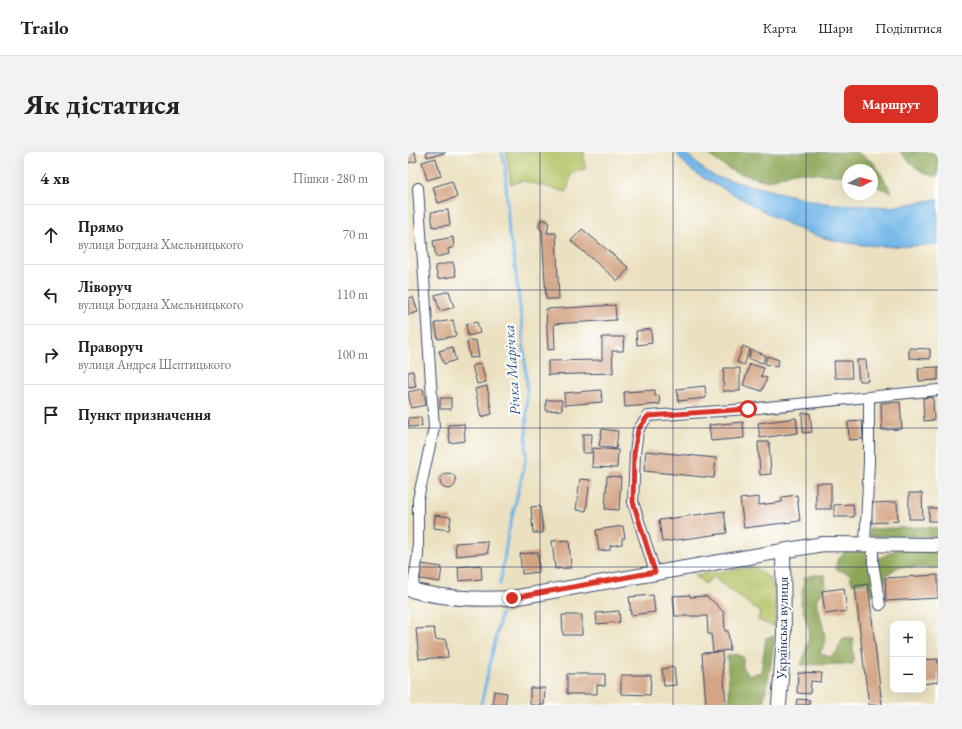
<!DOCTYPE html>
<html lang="uk">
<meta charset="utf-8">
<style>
:root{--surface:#fff;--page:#f2f2f2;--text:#222;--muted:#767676;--line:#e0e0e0;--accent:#d93025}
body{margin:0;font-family:"EB Garamond",serif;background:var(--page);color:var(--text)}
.controls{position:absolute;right:12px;bottom:12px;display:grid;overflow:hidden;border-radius:8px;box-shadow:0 4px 16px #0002}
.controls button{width:36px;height:36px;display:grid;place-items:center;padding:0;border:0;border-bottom:1px solid var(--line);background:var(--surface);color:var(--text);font:20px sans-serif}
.compass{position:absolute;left:434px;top:12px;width:36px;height:36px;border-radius:50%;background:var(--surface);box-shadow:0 4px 16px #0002;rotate:85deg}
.stop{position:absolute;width:12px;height:12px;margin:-9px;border:3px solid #d93025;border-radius:50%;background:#fff}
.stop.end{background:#d93025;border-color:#fff;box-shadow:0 1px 4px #0008}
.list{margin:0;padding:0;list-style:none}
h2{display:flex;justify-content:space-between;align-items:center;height:52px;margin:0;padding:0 16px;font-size:17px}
h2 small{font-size:13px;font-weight:400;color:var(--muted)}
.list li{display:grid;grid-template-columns:26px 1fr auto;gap:12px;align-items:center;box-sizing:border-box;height:60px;padding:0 16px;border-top:1px solid var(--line)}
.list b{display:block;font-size:15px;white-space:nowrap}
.list p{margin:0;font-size:13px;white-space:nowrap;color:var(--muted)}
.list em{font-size:13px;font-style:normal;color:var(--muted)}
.icon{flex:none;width:22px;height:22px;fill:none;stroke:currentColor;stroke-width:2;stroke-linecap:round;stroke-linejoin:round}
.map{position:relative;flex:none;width:530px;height:553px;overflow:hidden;border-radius:8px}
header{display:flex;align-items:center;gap:24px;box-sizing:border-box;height:56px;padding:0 20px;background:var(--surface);border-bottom:1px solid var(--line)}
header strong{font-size:19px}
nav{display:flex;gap:22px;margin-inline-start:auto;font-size:14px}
.intro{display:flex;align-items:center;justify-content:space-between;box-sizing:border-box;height:96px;padding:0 24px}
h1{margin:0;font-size:28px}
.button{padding:10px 18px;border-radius:8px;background:var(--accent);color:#fff;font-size:14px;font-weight:700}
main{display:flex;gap:24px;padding:0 24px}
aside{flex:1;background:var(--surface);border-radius:8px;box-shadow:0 4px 16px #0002}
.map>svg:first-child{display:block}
.green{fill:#b2bf61;stroke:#667760}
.forest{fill:#8da657;stroke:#546a5a}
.water{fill:#71b6e7;stroke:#4672a2}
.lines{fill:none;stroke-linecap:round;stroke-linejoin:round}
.stream{stroke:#71b6e7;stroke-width:3}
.building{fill:#d4a585}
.street-casing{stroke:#3a4a6d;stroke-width:12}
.secondary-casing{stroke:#3a4a6d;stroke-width:16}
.street{stroke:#fff;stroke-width:10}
.secondary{stroke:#fff;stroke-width:14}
.route{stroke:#d93025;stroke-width:5}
.grid{fill:none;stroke:#1b2f5e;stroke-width:1;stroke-opacity:0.55}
.labels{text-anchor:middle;stroke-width:4;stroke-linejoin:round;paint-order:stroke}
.street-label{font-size:14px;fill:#1b2f5e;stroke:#fff}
.water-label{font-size:15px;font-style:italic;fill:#395e8e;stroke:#fff}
</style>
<header>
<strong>Trailo</strong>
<nav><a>Карта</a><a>Шари</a><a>Поділитися</a></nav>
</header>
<div class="intro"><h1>Як дістатися</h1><a class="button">Маршрут</a></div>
<main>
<aside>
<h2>4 хв<small>Пішки · 280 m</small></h2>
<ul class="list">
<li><svg class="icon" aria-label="ahead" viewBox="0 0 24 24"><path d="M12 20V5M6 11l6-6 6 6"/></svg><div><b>Прямо</b><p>вулиця Богдана Хмельницького</p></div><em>70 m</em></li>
<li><svg class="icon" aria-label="left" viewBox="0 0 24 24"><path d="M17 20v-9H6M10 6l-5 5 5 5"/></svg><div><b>Ліворуч</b><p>вулиця Богдана Хмельницького</p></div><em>110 m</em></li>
<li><svg class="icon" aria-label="right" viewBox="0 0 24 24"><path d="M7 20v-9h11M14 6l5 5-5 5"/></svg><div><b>Праворуч</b><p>вулиця Андрея Шептицького</p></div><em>100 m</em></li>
<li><svg class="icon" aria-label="arrive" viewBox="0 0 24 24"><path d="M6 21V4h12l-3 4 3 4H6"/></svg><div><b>Пункт призначення</b></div></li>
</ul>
</aside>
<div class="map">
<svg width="530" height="553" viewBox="0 0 530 553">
<rect width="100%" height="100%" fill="#fff"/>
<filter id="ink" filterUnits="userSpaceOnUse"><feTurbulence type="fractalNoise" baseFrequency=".025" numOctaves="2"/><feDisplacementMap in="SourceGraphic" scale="8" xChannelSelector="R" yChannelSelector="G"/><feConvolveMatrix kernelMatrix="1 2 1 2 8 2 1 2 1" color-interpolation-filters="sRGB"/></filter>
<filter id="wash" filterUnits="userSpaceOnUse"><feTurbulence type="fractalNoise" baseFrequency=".012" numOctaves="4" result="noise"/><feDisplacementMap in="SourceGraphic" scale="16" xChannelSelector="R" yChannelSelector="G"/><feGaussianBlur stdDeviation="0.9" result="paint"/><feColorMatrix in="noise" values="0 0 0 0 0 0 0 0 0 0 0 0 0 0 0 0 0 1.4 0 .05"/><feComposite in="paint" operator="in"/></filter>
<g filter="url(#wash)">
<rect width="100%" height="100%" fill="#ebe1c0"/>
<g class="green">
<path d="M 98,0 L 176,0 L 177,17 L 163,22 L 159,40 L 115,29 L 103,32 Z"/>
<path d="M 345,415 C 373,428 369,448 367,475 L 350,468 L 352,460 L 305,425 L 297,432 L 286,423 Z"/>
</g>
<g class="forest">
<path d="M 299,0 L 448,0 L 466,11 L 484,40 L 464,33 L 464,18 L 440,18 L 440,24 L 386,20 L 360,29 L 326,20 L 303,5 Z"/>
<path d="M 492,0 L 530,0 L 530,24 C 516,25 501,10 492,0 Z"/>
<path d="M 516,375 L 530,376 L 530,385 L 462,384 L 461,377 Z"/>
<path d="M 440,396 L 460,396 L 462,405 L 472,406 L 489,397 L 530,398 L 530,416 L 490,415 L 480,422 L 473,435 L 464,444 L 460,430 L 444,432 L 442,422 L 428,417 L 429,409 Z"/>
<path d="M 405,423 L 417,423 L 418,434 L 409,448 L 418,490 L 412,501 L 422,505 L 429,500 L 434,487 L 445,486 L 445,512 L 393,513 L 400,491 L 401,478 L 393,451 L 396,426 Z"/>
<path d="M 366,484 C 365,508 359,529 355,553 L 322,553 L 319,504 L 327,502 L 335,505 L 335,517 L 342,523 L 353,520 L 358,486 Z"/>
</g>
<path class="water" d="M 268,0 L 277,0 L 295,17 L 308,25 L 415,51 L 483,55 L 530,47 L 530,92 C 490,96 445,96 407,83 C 378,74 347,54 320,39 C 300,28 280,21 268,0 Z"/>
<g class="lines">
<g class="stream">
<path d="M 92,432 L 100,382 L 118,307 L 119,236 L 114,172 L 105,98 L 101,83 L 97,14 L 94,0"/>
<path d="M 73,553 L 93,462"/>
</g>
</g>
<g id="blocks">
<g class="building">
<path d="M 0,0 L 7,0 L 9,9 L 0,11 Z"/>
<path d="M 18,0 L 37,0 L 37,1 L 19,5 Z"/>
<path d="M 28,6 L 33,24 L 19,28 L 14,10 Z"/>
<path d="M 44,29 L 49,45 L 30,51 L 25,35 Z"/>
<path d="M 40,58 L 42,73 L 25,75 L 23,60 Z"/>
<path d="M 133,68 L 138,68 L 141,70 L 139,81 L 148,81 L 151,147 L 138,147 L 134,78 L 131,76 L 131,71 Z"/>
<path d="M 174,77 L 221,116 L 210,129 L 163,89 Z"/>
<path d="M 45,85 L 46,95 L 40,97 L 41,102 L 28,105 L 25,89 Z"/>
<path d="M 45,110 L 48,124 L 30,127 L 27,114 Z"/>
<path d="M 41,139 L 46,155 L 32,159 L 27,143 Z"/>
<path d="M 5,145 L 10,160 L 0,163 L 0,146 Z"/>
<path d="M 207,153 L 208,168 L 146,172 L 147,197 L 140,198 L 138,157 Z"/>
<path d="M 45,168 L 48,184 L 30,187 L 27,171 Z"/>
<path d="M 69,170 L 72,181 L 60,184 L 58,172 Z"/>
<path d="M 243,177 L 244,191 L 229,193 L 228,179 Z"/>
<path d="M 194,185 L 216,185 L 215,199 L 204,199 L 205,221 L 140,223 L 140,209 L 194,208 Z"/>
<path d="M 68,188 L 71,205 L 62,206 L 59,189 Z"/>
<path d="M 335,194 L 342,197 L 336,213 L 329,210 Z"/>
<path d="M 44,195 L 48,208 L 36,212 L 31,199 Z"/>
<path d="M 501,196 L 522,197 L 522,207 L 501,206 Z"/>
<path d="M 343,198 L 357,203 L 355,211 L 341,207 Z"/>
<path d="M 359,204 L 371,208 L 369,215 L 357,212 Z"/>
<path d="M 449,208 L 458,208 L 460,229 L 451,229 Z"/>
<path d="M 426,209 L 443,209 L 444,226 L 427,226 Z"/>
<path d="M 73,211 L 78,230 L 69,232 L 64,214 Z"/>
<path d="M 342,212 L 356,216 L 353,224 L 359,226 L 354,239 L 335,233 Z"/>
<path d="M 530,215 L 530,228 L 511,229 L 510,216 Z"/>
<path d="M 316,216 L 332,216 L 332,239 L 315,239 Z"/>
<path d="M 5,219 L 8,235 L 0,236 L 0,220 Z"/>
<path d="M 79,234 L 84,262 L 73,265 L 67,237 Z"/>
<path d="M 297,234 L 298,246 L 270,249 L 269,237 Z"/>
<path d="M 15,237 L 18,253 L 3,256 L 0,240 Z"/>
<path d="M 193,238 L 194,250 L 157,253 L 156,241 Z"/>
<path d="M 247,238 L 247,244 L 251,243 L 252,252 L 217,255 L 216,240 Z"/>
<path d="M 525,245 L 526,268 L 516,269 L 515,246 Z"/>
<rect x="32" y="246" width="11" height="11"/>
<path d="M 138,248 L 154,248 L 154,258 L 138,259 Z"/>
<path d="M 492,250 L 494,277 L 474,278 L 473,251 Z"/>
<path d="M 394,261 L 402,261 L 404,280 L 395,281 Z"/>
<path d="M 13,265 L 14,274 L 1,275 L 0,266 Z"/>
<path d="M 388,266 L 390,281 L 352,286 L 350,271 Z"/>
<path d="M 454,269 L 455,287 L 441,288 L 440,270 Z"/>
<path d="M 335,270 L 336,286 L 303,289 L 301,273 Z"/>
<path d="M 56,272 L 57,289 L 42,291 L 40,273 Z"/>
<path d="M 194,277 L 210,279 L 208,297 L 191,294 Z"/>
<path d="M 175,282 L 184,282 L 183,301 L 175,301 Z"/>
<path d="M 350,290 L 361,290 L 363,322 L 352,323 Z"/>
<path d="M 185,296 L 210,298 L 209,316 L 184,315 Z"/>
<path d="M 238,299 L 308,306 L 306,326 L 236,319 Z"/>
<circle cx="40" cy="329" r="8"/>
<path d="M 199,324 L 213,325 L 211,358 L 197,357 Z"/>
<path d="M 172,327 L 182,328 L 178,359 L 168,358 Z"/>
<rect x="408" y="331" width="15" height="26"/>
<path d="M 501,341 L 514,341 L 515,367 L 501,367 Z"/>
<path d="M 389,343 L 392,369 L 336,376 L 332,347 L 351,345 L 351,353 L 374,350 L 374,345 Z"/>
<path d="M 489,350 L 490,369 L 464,371 L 463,351 Z"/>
<path d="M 445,352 L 446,365 L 426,365 L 426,353 Z"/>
<path d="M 132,354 L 135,381 L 125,381 L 123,355 Z"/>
<rect x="521" y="356" width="9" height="13"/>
<path d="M 316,359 L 319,381 L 254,390 L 251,368 Z"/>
<path d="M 27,363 L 43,365 L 41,378 L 26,376 Z"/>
<path d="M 215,374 L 217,386 L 214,386 L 214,392 L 202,394 L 202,398 L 191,399 L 188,378 Z"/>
<path d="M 161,388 L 163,416 L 147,417 L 144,389 Z"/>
<path d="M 79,389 L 80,401 L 48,404 L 47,391 Z"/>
<path d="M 130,400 L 131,420 L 114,422 L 112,402 Z"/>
<path d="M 14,412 L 34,415 L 32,430 L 12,427 Z"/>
<path d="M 73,413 L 74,427 L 51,429 L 50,415 Z"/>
<path d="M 530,423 L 530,446 L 478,449 L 477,426 Z"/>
<path d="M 460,432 L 474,553 L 461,553 L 456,516 L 447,434 Z"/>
<path d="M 436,436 L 439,459 L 417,462 L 414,439 Z"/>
<path d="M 245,443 L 247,460 L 223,463 L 221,445 Z"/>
<path d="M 282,443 L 282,445 L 298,444 L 308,452 L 316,461 L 317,479 L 320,479 L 322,498 L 305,500 L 303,482 L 300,482 L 299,464 L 267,464 L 265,444 Z"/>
<path d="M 211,459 L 212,470 L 189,472 L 188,461 Z"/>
<path d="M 154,463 L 174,463 L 174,483 L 155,483 Z"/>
<path d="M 26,476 L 28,488 L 38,487 L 40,505 L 11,507 L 8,477 Z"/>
<path d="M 314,500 L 318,553 L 298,553 L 294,501 Z"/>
<path d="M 530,507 L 530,530 L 515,532 L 515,508 Z"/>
<path d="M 266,515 L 268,533 L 256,534 L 254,517 Z"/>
<path d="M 390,520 L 414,521 L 413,530 L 403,529 L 402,542 L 389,541 Z"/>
<path d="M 159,522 L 197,522 L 197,534 L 189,533 L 189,542 L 159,542 Z"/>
<path d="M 213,523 L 243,523 L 242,543 L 213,542 Z"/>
<path d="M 122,536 L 137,536 L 136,553 L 122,553 Z"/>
<path d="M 86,539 L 99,541 L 97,553 L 84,552 Z"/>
<path d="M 389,547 L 402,548 L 401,553 L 388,553 Z"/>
</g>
</g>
</g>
<g filter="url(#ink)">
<use href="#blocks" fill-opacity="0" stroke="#3a4a6d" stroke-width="1"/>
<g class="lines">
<g class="street-casing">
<g id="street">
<path d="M 465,391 L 465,411 L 472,453"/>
<path d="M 457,392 L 461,310 L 461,246"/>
<path d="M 247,420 L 225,350 L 227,301 L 230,278 L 240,264 L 340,257 L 530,238"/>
<path d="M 4,438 L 10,403 L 10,347 L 26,276 L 10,36"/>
</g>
</g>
<g class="secondary-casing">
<g id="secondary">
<path d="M 0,437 C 34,447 68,448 104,446 L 415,392 L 530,393"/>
<path d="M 371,553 L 376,483 L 375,399"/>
</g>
</g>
<use href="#street" class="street"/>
<use href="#secondary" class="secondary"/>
</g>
</g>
<g class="lines" filter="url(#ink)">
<path class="route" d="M 104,446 L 247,420 L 225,350 L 226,301 L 230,278 L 240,264 L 340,257"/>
</g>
<path class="grid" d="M 132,0 L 132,553M 265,0 L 265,553M 398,0 L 398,553M 0,138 L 530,138M 0,276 L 530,276M 0,415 L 530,415"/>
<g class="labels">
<g class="street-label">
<text transform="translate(374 476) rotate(-89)" y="5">Українська вулиця</text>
</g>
<g class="water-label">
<text transform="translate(104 218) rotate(-94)" y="5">Річка Марічка</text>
</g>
</g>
</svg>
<div class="controls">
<button>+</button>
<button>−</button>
</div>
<svg class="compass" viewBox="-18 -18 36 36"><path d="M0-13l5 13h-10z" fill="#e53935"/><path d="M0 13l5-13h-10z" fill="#767676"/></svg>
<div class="stop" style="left:340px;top:257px"></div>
<div class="stop end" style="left:104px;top:446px"></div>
</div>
</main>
